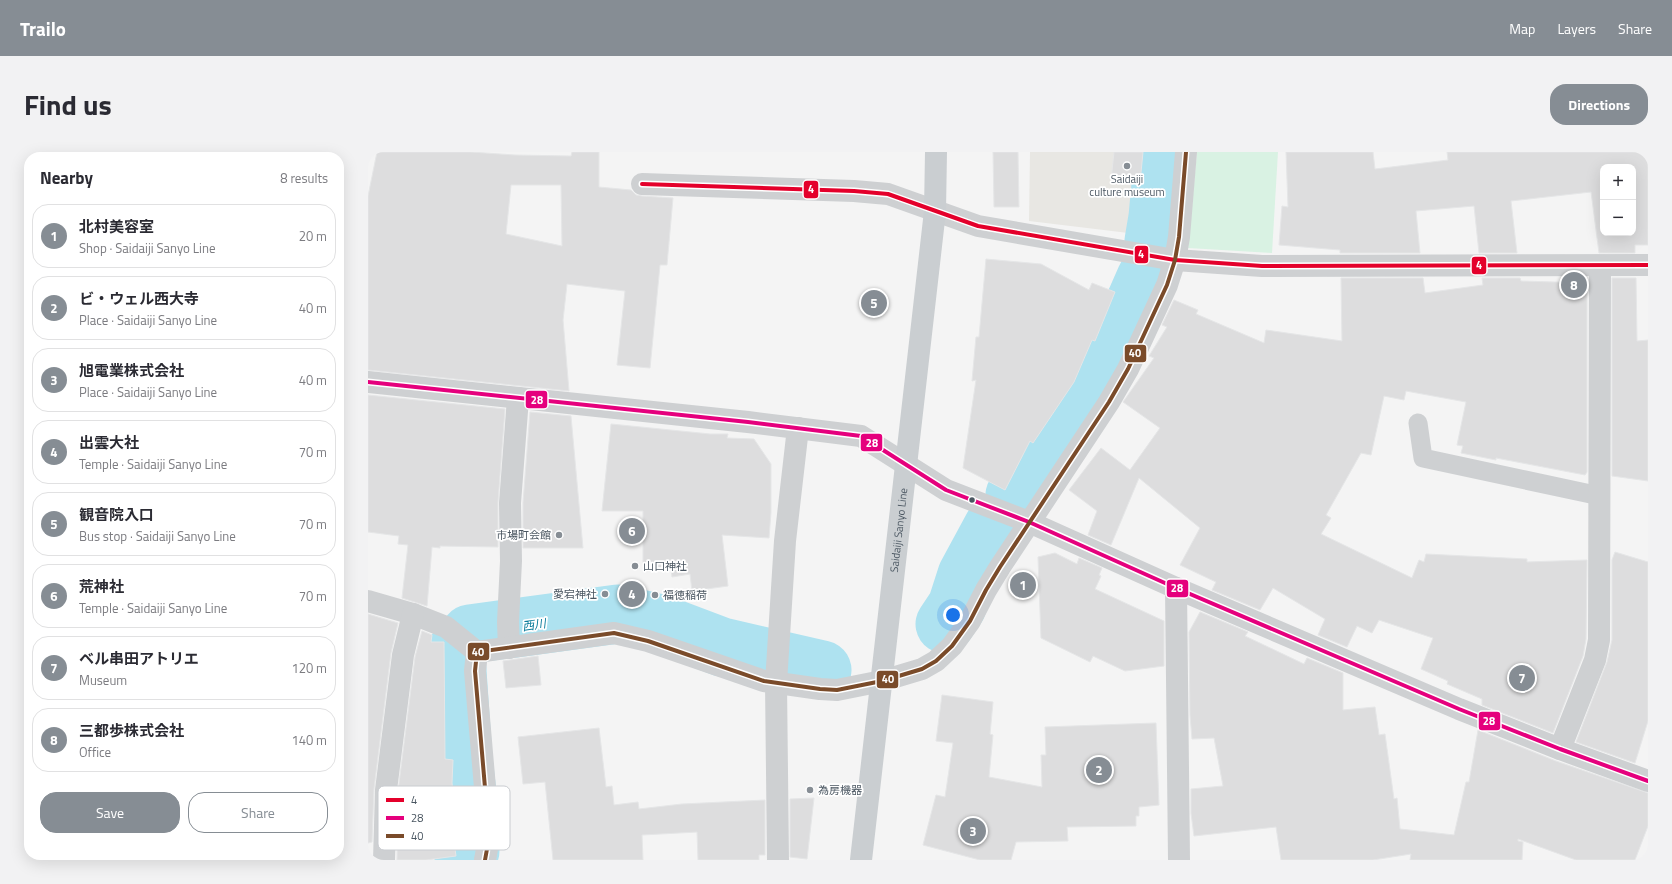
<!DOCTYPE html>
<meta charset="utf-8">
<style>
:root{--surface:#fff;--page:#f2f2f3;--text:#2b2b33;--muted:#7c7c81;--line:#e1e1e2;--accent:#868d94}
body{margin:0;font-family:"Titillium Web","Noto Sans JP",sans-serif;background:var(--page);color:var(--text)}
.controls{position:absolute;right:12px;top:12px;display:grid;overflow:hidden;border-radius:8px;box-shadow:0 4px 16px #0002}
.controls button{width:36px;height:36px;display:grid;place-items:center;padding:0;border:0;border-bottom:1px solid var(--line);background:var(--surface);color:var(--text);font:20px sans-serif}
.you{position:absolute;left:585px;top:463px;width:14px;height:14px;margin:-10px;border:3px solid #fff;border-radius:50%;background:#1a73e8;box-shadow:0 0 0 6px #1a73e833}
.badge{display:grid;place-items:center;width:26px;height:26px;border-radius:50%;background:var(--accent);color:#fff;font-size:13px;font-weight:700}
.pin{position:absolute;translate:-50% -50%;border:2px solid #fff;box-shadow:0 1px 4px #0006}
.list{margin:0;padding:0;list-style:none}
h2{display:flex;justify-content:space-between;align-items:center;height:52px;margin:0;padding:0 16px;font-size:17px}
h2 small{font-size:13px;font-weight:400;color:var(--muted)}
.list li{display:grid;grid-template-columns:26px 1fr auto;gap:12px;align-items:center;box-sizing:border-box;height:64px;margin:0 8px 8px;padding:0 8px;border:1px solid var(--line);border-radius:16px}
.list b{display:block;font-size:15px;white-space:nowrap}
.list p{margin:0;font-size:13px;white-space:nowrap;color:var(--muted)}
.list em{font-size:13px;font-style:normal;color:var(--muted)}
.actions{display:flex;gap:8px;padding:12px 16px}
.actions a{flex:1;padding:9px 0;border:1px solid var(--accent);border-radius:16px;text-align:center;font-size:14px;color:var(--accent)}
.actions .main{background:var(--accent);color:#fff}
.map{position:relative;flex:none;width:1280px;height:708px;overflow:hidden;border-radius:16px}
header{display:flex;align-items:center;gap:24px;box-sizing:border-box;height:56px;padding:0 20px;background:var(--accent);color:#fff}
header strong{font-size:19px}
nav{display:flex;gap:22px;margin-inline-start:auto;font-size:14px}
.intro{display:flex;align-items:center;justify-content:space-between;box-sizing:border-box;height:96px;padding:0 24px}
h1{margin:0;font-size:28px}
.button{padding:10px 18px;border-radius:16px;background:var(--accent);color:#fff;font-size:14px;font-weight:700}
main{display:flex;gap:24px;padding:0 24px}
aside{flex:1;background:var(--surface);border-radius:16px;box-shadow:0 4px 16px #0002}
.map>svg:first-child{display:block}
.commercial{fill:#e8e7e3}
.green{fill:#d9f2e3}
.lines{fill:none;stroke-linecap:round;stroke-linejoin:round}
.river{stroke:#aee2f0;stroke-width:59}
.building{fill:#ddddde;stroke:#e5e6e7;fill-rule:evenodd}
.lane{stroke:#ced0d2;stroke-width:19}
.street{stroke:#ced0d2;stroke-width:22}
.primary{stroke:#caced1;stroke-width:22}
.bus-1-casing{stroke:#fff;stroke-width:7}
.bus-2-casing{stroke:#fff;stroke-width:7}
.bus-3-casing{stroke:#fff;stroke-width:7}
.bus-1{stroke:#e4002b;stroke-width:4}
.bus-2{stroke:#e5007d;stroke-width:4}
.bus-3{stroke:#7a4b2a;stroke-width:4}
.poi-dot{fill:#868d94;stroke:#fff;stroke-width:1.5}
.bus-dot{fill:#4a5661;stroke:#fff;stroke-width:1.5}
.labels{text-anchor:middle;stroke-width:3.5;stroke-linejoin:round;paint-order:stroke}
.poi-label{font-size:11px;fill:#4a5661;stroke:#fff;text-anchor:start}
.street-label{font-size:11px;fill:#4a5661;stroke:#fff}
.water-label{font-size:12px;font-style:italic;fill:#0c7c9b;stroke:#fff}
.key{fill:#fff;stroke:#c9ccd0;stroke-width:1}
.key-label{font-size:11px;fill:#4a5661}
.line-badge{stroke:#fff;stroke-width:1.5}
.badge-label{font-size:11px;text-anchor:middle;font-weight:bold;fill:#fff}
</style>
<header>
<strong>Trailo</strong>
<nav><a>Map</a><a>Layers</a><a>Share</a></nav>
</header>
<div class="intro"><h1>Find us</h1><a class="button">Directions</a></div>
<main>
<aside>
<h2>Nearby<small>8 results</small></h2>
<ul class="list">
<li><span class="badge">1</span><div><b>北村美容室</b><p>Shop · Saidaiji Sanyo Line</p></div><em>20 m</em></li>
<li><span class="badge">2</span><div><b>ビ・ウェル西大寺</b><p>Place · Saidaiji Sanyo Line</p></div><em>40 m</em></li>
<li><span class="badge">3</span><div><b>旭電業株式会社</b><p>Place · Saidaiji Sanyo Line</p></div><em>40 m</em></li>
<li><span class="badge">4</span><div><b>出雲大社</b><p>Temple · Saidaiji Sanyo Line</p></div><em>70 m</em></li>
<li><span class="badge">5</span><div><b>観音院入口</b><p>Bus stop · Saidaiji Sanyo Line</p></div><em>70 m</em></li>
<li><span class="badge">6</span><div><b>荒神社</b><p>Temple · Saidaiji Sanyo Line</p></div><em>70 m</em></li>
<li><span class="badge">7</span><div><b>ベル串田アトリエ</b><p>Museum</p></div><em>120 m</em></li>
<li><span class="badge">8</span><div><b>三都歩株式会社</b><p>Office</p></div><em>140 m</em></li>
</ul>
<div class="actions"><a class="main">Save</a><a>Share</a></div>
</aside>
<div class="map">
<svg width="1280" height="708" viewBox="0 0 1280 708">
<rect width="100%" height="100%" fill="#f4f4f4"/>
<path class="commercial" d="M 662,0 L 785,0 L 777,83 L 661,69 Z"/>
<path class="green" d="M 829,0 L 910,0 L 904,101 L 820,96 Z"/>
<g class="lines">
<g class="river">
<path d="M 786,89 L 790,65 L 796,0"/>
<path d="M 647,343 C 694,272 746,204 778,126"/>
<path d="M 577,472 L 589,454 L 599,423 L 625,375"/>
<path d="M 96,708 L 102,699 L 102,666 L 95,607 L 88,504 L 89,498 L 102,482 L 250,462 L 293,472 L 354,495 L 454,518"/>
</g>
</g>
<g class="building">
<path d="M 9,0 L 103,0 L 147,3 L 203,4 L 204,0 L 231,0 L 231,35 L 263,38 L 268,43 L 274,44 L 305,46 L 299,113 L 292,113 L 282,216 L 249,213 L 257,139 L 199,132 L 195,168 L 201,239 L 0,218 L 0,44 ZM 143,33 L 193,33 L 194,94 L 138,82 Z"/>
<path d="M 625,0 L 650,0 L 651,55 L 626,55 Z"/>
<path d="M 746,0 L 775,0 L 772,31 L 743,28 Z"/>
<path d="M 918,0 L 1005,0 L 1007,17 L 1080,8 L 1079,0 L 1280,0 L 1280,93 L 1267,93 L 1267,101 L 1231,101 L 1223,40 L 1143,49 L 1149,101 L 1111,101 L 1106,54 L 1048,59 L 1052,101 L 972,101 L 972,98 L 911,93 L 914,54 L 920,55 ZM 1235,15 L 1265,15 L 1265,81 L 1235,81 Z"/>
<path d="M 618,107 L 673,112 L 721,138 L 724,131 L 747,140 L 727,189 L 724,188 L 706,230 L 665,291 L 662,289 L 637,338 L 595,316 L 608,228 L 604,229 L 608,185 L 611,185 Z"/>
<path d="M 973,126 L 1055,126 L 1057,141 L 1115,133 L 1114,126 L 1152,126 L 1153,129 L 1219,131 L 1219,320 L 1217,323 L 1128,306 L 1128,308 L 1093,301 L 1095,294 L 1089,293 L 1098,250 L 1038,239 L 1036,248 L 1016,244 L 1003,303 L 993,301 L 958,363 L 963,366 L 953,382 L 1044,426 L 1051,408 L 1056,410 L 1058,402 L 1159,407 L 1159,410 L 1219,408 L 1218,487 L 1215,504 L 1185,581 L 1114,553 L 1114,547 L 1079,532 L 1080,529 L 1053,517 L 1065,486 L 1011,468 L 1004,481 L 989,474 L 979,495 L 950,483 L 957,467 L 905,436 L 892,458 L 844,438 L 848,430 L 812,413 L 832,376 L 771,326 L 743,393 L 720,383 L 729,359 L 701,338 L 733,296 L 762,318 L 792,276 L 755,250 L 786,206 L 781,204 L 799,175 L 794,173 L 806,148 L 830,158 L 828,162 L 896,191 L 898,178 L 974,189 Z"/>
<path d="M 1244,126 L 1268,126 L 1269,189 L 1280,188 L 1280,329 L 1244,324 Z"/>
<path d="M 0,243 L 137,257 L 130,350 L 130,395 L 72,394 L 72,396 L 64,395 L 59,454 L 34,446 L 40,393 L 30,392 L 31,384 L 0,380 Z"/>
<path d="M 162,260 L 203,264 L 215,396 L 155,396 L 155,351 Z"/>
<path d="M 243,272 L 342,282 L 360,282 L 359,286 L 386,287 L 403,312 L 403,360 L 401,386 L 354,383 L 360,434 L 324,439 L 322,422 L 304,425 L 303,417 L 275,420 L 275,359 L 234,359 Z"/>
<path d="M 1247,400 L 1280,410 L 1280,569 L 1267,611 L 1208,590 L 1239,510 L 1244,488 L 1244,408 Z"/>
<path d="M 687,401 L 709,412 L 711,406 L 734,416 L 731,423 L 733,424 L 727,437 L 796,469 L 796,514 L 757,519 L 725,504 L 722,510 L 673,486 L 670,405 Z"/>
<path d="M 832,460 L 880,480 L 877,484 L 936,512 L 939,506 L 975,521 L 975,558 L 1007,555 L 1011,583 L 1017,582 L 1026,647 L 1029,646 L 1032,677 L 1086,683 L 1098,630 L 1101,630 L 1110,578 L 1188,609 L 1280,641 L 1280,674 L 1267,708 L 1208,708 L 1150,687 L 1150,689 L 1155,690 L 1154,708 L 1042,708 L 1043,702 L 1005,708 L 913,708 L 908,675 L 826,684 L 823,661 L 823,637 L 855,634 L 846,586 L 824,587 L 822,563 L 821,480 Z"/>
<path d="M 0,462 L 30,471 L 23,501 L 6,637 L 4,690 L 0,691 Z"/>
<path d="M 54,479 L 64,483 L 63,490 L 76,490 L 77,607 L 85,608 L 84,631 L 91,696 L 87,697 L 88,704 L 58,708 L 29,708 L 30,639 L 47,505 Z"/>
<path d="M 170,504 L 173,533 L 138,536 L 135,509 Z"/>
<path d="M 574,543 L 625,550 L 622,582 L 625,583 L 621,625 L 674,635 L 673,603 L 678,603 L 677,575 L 788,571 L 791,653 L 771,655 L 771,664 L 768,664 L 768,674 L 699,675 L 700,689 L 648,690 L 643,708 L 612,708 L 555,693 L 568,643 L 577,645 L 585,591 L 568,589 Z"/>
<path d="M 231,576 L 238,635 L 244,634 L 246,653 L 270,650 L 271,657 L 314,652 L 397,648 L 397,703 L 391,703 L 391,708 L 330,708 L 329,680 L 274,683 L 275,708 L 185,708 L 177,630 L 155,632 L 150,585 Z"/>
<path d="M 446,646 L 439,707 L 422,705 L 422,647 Z"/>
</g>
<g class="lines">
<path class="lane" d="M 1050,271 L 1055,306 L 1232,344"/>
<g class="street">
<path d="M 274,32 L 486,39 L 520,42 L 610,74 L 807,108 L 894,114 L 1280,113"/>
<path d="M 0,230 L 380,270 L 493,284 L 578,338 L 661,370 L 808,436 L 1091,557 L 1192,597 L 1280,629"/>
<path d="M 808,436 L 811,708"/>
<path d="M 0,449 L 45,462 L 78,475 L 109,500"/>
<path d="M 141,496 L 140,470 L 143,409 L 142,351 L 150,246"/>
<path d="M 1192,597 L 1227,508 L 1231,488 L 1232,114"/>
<path d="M 16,708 L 18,638 L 35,503 L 45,462"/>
<path d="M 117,708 L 119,697 L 119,659 L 107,519 L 109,500 L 246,481 L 280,489 L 396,529 L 452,537 L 469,538 L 514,529 L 554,517 L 568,509 L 584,494 L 602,469 L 618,438 L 632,415 L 741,250 L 760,217 L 799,133 L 807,108 L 811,85 L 818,0"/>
<path d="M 410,708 L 408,531 L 417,389 L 430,276"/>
</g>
<path class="primary" id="s1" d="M 493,708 L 567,59 L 568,0"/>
<g class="bus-1-casing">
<path id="bus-1" d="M 274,32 L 486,39 L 520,42 L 610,74 L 807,108 L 894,114 L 1280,113"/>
</g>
<g class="bus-2-casing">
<path id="bus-2" d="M 0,230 L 380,270 L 493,284 L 578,338 L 661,370 L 808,436 L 1091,557 L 1192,597 L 1280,629"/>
</g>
<g class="bus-3-casing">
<path id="bus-3" d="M 117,708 L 119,697 L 119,659 L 107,519 L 109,500 L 246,481 L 280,489 L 396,529 L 452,537 L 469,538 L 514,529 L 554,517 L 568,509 L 584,494 L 602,469 L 618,438 L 632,415 L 741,250 L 760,217 L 799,133 L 807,108 L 811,85 L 818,0"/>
</g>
<use href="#bus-1" class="bus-1"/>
<use href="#bus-2" class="bus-2"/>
<use href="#bus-3" class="bus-3"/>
</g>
<g class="poi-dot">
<circle cx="759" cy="14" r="4"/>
<circle cx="191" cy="383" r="4"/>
<circle cx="267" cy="414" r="4"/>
<circle cx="237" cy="442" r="4"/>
<circle cx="287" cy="443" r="4"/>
<circle cx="442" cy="638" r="4"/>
</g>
<circle class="bus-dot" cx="604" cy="348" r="3.5"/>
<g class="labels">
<g class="poi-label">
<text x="759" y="31" text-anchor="middle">Saidaiji<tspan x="759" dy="13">culture museum</tspan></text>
<text x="183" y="387" text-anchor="end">市場町会館</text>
<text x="275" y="418">山口神社</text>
<text x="229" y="446" text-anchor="end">愛宕神社</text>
<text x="295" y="447">福徳稲荷</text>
<text x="450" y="642">為房機器</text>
</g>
<g class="street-label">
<text dy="4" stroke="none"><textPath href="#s1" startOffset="332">Saidaiji Sanyo Line</textPath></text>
</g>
<g class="water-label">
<text transform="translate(166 473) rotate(-8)" y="4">西川</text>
</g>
</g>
<rect x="10" y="634" width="132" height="64" rx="6" class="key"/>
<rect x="18" y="646" width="18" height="4" fill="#e4002b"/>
<rect x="18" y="664" width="18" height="4" fill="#e5007d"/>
<rect x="18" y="682" width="18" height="4" fill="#7a4b2a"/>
<g class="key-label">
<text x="43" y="652">4</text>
<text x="43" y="670">28</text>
<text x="43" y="688">40</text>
</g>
<g class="line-badge">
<rect x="435" y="28" width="16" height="19" rx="4" fill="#e4002b"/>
<rect x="766" y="93" width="15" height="19" rx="4" fill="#e4002b"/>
<rect x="1103" y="104" width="16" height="19" rx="4" fill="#e4002b"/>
<rect x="756" y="192" width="23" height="19" rx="4" fill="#7a4b2a"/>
<rect x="157" y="238" width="23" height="19" rx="4" fill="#e5007d"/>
<rect x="492" y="281" width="23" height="19" rx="4" fill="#e5007d"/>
<rect x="798" y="427" width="23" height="19" rx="4" fill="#e5007d"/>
<rect x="99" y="490" width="23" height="19" rx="4" fill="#7a4b2a"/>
<rect x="508" y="518" width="23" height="19" rx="4" fill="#7a4b2a"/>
<rect x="1110" y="559" width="23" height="20" rx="4" fill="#e5007d"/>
</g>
<g class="badge-label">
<text x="443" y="41">4</text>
<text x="773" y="106">4</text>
<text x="1111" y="117">4</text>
<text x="767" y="205">40</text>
<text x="169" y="252">28</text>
<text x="504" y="295">28</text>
<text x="809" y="440">28</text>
<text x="110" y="504">40</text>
<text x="520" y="531">40</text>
<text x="1121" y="573">28</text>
</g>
</svg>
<div class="controls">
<button>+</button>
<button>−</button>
</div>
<div class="you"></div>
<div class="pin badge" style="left:655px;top:433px">1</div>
<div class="pin badge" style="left:731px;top:618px">2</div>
<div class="pin badge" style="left:605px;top:679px">3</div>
<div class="pin badge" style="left:264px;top:442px">4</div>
<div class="pin badge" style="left:506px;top:151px">5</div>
<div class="pin badge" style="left:264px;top:379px">6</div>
<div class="pin badge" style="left:1154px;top:526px">7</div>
<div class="pin badge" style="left:1206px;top:133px">8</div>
</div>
</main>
